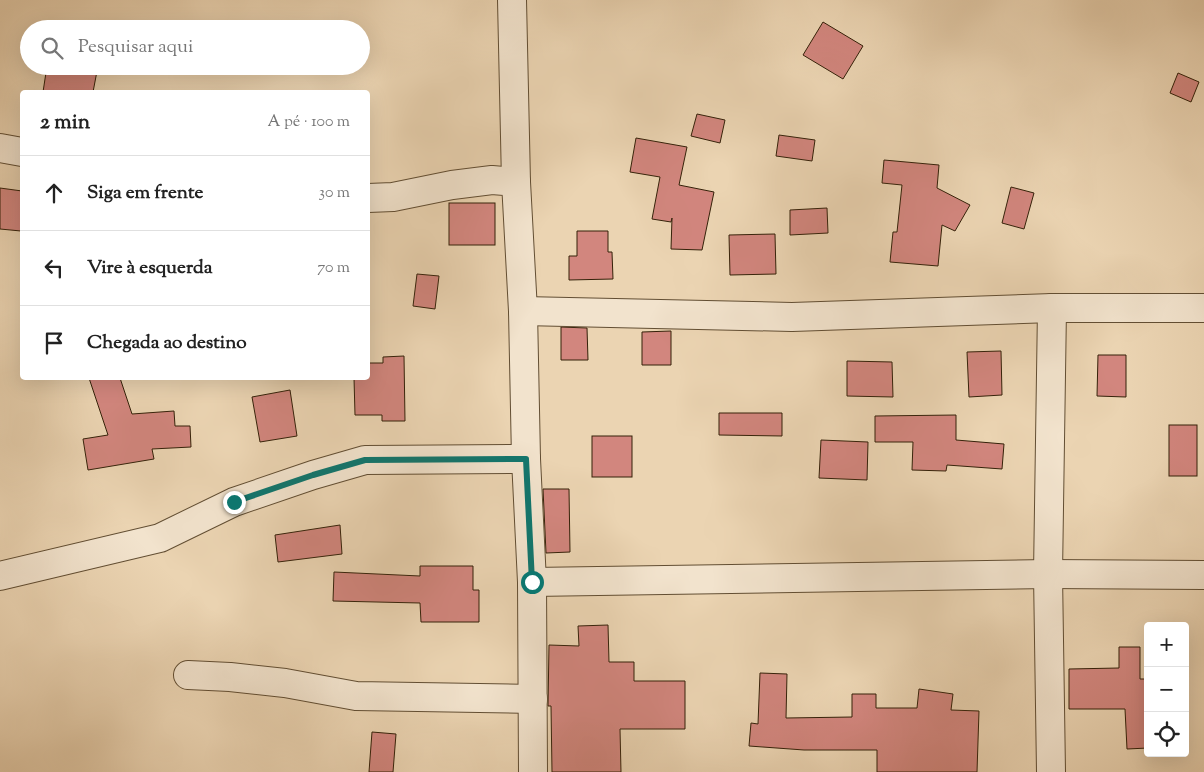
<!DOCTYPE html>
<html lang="pt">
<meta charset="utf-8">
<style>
:root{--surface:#fff;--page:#f2f2f2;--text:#222;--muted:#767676;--line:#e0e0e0}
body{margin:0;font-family:"Sorts Mill Goudy",serif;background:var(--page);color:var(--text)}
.controls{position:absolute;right:15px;bottom:15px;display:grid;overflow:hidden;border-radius:5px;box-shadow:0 5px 20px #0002}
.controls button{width:45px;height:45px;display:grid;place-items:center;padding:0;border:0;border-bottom:1px solid var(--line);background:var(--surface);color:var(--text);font:25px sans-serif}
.stop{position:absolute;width:15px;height:15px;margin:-11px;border:4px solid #0f766e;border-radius:50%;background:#fff}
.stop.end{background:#0f766e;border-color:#fff;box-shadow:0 1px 5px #0008}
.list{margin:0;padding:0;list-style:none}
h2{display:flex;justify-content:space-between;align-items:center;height:65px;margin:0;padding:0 20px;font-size:21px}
h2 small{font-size:16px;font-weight:400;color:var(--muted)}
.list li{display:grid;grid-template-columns:32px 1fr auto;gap:15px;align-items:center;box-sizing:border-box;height:75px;padding:0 20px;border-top:1px solid var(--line)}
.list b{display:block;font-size:19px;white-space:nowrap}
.list em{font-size:16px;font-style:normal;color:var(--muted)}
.icon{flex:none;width:28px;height:28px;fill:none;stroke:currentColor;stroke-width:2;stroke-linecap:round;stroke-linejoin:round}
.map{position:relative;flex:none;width:1204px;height:772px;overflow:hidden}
.search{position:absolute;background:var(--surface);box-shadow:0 5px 20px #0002;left:20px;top:20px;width:350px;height:55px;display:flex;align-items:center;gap:12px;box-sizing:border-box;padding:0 18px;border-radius:28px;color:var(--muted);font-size:19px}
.panel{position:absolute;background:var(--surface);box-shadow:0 5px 20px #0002;left:20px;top:90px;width:350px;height:290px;border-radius:5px}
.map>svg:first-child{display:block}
.building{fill:#d2867e;stroke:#342109}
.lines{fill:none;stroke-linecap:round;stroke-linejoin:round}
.street-casing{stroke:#624e33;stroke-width:30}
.street{stroke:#f2e3cd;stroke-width:28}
.route{stroke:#0f766e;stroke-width:6}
</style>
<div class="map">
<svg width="1204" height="772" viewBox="0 0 1204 772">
<rect width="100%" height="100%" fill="#ebd4b2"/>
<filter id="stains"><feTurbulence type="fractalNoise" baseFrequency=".004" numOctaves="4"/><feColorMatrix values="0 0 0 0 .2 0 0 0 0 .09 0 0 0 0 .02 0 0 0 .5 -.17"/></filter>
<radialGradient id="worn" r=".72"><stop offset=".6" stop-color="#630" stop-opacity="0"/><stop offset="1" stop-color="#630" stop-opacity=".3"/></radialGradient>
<g class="building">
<path d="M 823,22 L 863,46 L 843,79 L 803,55 Z"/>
<path d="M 47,66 L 98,66 L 93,92 L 43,92 Z"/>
<path d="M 1178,73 L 1199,82 L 1191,102 L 1170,93 Z"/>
<path d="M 697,114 L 725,120 L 720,143 L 691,136 Z"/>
<path d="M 779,135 L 815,140 L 812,161 L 776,156 Z"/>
<path d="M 636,138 L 687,147 L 679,185 L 714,192 L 702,250 L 671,249 L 672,218 L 671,222 L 652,219 L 660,177 L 630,172 Z"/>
<path d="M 884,160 L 939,165 L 937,188 L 970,205 L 955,231 L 942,225 L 938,266 L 890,262 L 893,232 L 897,232 L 902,185 L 882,183 Z"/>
<path d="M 1011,187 L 1034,193 L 1024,229 L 1002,223 Z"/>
<path d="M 0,188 L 22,191 L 22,220 L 21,231 L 0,229 Z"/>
<rect x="449" y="203" width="46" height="42"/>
<path d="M 827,208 L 828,233 L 790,235 L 790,210 Z"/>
<path d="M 577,231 L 608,231 L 608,252 L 612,252 L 613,279 L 569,280 L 569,256 L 577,256 Z"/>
<path d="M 775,234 L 776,274 L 730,275 L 729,235 Z"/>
<path d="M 417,274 L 439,276 L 435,309 L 413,306 Z"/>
<path d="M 561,327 L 587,328 L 588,360 L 561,360 Z"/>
<path d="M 671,331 L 671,365 L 642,365 L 642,332 Z"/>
<path d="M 1001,351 L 1002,395 L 969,397 L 967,352 Z"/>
<path d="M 1098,355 L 1126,355 L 1126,397 L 1097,396 Z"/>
<path d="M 404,356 L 405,421 L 382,421 L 382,415 L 355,415 L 354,378 L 368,378 L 368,363 L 383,363 L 383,357 Z"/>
<path d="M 847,361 L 892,362 L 893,397 L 847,396 Z"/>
<path d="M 89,378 L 120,378 L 132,414 L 174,411 L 175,426 L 190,426 L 191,447 L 152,449 L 154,459 L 88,470 L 83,439 L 108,435 Z"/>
<path d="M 290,390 L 297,436 L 260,442 L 252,397 Z"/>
<path d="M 719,413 L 782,413 L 782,436 L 719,435 Z"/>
<path d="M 956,415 L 956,440 L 1004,444 L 1002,469 L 947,465 L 946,471 L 912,470 L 913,442 L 875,442 L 875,416 Z"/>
<rect x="1169" y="425" width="28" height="51"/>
<rect x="592" y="436" width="40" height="41"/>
<path d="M 821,440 L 868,442 L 867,480 L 819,478 Z"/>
<path d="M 543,489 L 569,489 L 570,552 L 546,553 Z"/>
<path d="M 340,525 L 342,554 L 278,562 L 275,535 Z"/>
<path d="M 420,566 L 473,566 L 473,590 L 479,590 L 479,622 L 421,622 L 420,603 L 333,601 L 334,572 L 420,576 Z"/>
<path d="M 608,625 L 609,662 L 634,662 L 634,681 L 685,681 L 685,729 L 620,729 L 621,772 L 552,772 L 551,706 L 548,706 L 549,645 L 579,646 L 578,626 Z"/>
<path d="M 1119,647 L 1140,647 L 1140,679 L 1148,679 L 1148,748 L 1127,749 L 1125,709 L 1069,709 L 1069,669 L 1119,668 Z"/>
<path d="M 760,673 L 787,674 L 786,718 L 852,717 L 852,694 L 876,694 L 876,708 L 917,708 L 919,689 L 953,694 L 951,710 L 979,711 L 977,772 L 877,772 L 877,750 L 804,750 L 749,746 L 751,723 L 758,724 Z"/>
<path d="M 372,732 L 396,734 L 393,772 L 369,772 Z"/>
</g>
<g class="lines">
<g class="street-casing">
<g id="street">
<path d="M 512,0 L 516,182"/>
<path d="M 0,148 L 22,152"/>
<path d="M 368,198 L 393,197 L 452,185 L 492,180 L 516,182 L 523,311 L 526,459 L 532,582 L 533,772"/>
<path d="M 523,311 L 792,317 L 1052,308 L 1204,308"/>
<path d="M 0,576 L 160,538 L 234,502 L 313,475 L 365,460 L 526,459"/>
<path d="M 532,582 L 1048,574 L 1204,575"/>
<path d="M 188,675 L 230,677 L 285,683 L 356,696 L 533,699"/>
<path d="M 1051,772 L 1048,574 L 1052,308"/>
</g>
</g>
<use href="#street" class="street"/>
</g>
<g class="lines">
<path class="route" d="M 234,502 L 313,475 L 365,460 L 526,459 L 532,582"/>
</g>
<rect width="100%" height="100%" filter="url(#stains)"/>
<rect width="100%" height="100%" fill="url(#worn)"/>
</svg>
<div class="controls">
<button>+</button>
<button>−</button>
<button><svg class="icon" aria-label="locate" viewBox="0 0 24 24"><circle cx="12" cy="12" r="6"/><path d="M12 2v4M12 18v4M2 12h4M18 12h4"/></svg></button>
</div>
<div class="stop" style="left:532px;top:582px"></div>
<div class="stop end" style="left:234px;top:502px"></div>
<div class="search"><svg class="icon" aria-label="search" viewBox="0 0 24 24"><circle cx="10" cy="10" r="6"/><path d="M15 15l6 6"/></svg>Pesquisar aqui</div>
<section class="panel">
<h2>2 min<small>A pé · 100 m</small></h2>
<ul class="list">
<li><svg class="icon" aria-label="ahead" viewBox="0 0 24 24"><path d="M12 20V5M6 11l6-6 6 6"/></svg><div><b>Siga em frente</b></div><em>30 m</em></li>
<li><svg class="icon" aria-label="left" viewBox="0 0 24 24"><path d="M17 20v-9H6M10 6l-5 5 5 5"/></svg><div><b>Vire à esquerda</b></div><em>70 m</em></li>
<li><svg class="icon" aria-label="arrive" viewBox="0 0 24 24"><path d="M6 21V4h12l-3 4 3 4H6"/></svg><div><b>Chegada ao destino</b></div></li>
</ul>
</section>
</div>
